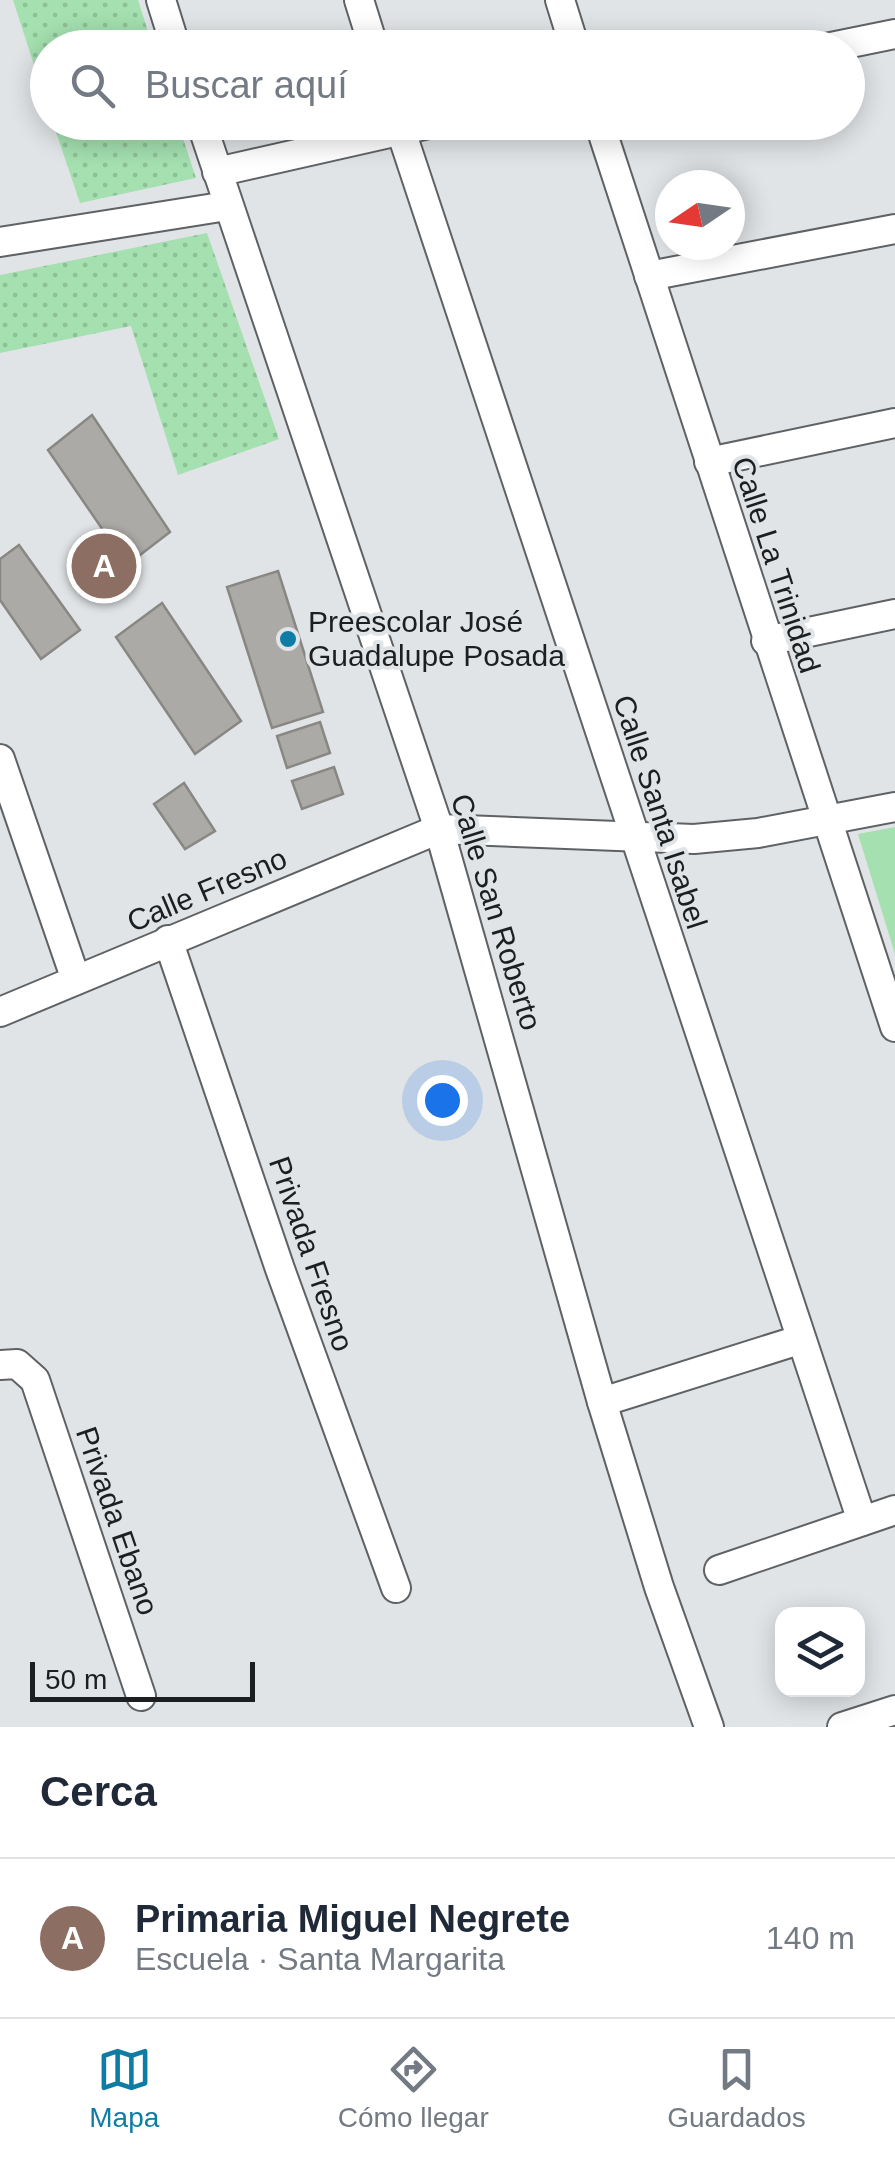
<!DOCTYPE html>
<html lang="es">
<meta charset="utf-8">
<style>
:root{--surface:#fff;--page:#f2f2f3;--text:#1f2937;--muted:#747a83;--line:#e0e1e3;--accent:#0f7ca5}
body{margin:0;font-family:Arial,sans-serif;background:var(--page);color:var(--text)}
.controls{position:absolute;right:30px;bottom:30px;display:grid;overflow:hidden;border-radius:20px;box-shadow:0 5px 25px #0003}
.controls button{width:90px;height:90px;display:grid;place-items:center;padding:0;border:0;border-bottom:2px solid var(--line);background:var(--surface);color:var(--text);font:50px sans-serif}
.compass{position:absolute;left:655px;top:170px;width:90px;height:90px;border-radius:50%;background:var(--surface);box-shadow:0 5px 25px #0003;rotate:257deg}
.scale{position:absolute;left:30px;bottom:25px;width:225px;box-sizing:border-box;padding-left:10px;border:5px solid #1d1e1f;border-top:0;font-size:28px;line-height:35px;white-space:nowrap;color:#1d1e1f;-webkit-text-stroke:8px #e1e4e6;paint-order:stroke}
.you{position:absolute;left:442px;top:1100px;width:35px;height:35px;margin:-25px;border:8px solid #fff;border-radius:50%;background:#1a73e8;box-shadow:0 0 0 15px #1a73e833}
.badge{display:grid;place-items:center;width:65px;height:65px;border-radius:50%;background:var(--accent);color:#fff;font-size:32px;font-weight:700}
.pin{position:absolute;translate:-50% -50%;border:5px solid #fff;box-shadow:0 2px 10px #0006}
.list{margin:0;padding:0;list-style:none}
h2{display:flex;justify-content:space-between;align-items:center;height:130px;margin:0;padding:0 40px;font-size:42px}
h2 small{font-size:32px;font-weight:400;color:var(--muted)}
.list li{display:grid;grid-template-columns:65px 1fr auto;gap:30px;align-items:center;box-sizing:border-box;height:160px;padding:0 40px;border-top:2px solid var(--line)}
.list b{display:block;font-size:38px;white-space:nowrap}
.list p{margin:0;font-size:32px;white-space:nowrap;color:var(--muted)}
.list em{font-size:32px;font-style:normal;color:var(--muted)}
.icon{flex:none;width:55px;height:55px;fill:none;stroke:currentColor;stroke-width:2;stroke-linecap:round;stroke-linejoin:round}
.map{position:relative;flex:none;width:895px;height:1727px;overflow:hidden}
.search{position:absolute;background:var(--surface);box-shadow:0 5px 25px #0003;left:30px;right:30px;top:30px;height:110px;display:flex;align-items:center;gap:25px;box-sizing:border-box;padding:0 35px;border-radius:55px;color:var(--muted);font-size:38px}
.sheet{height:290px;background:var(--surface)}
nav{display:flex;justify-content:space-around;align-items:center;box-sizing:border-box;height:140px;border-top:2px solid var(--line);background:var(--surface);font-size:28px;color:var(--muted)}
nav a{display:grid;justify-items:center;gap:5px}
nav .on{color:var(--accent)}
.map>svg:first-child{display:block}
.grass{fill:url(#grass-dots)}
.park{fill:#a4e0b0}
.building{fill:#acaaa7;stroke:#898784;stroke-width:2.5}
.lines{fill:none;stroke-linecap:round;stroke-linejoin:round}
.street-casing{stroke:#5f6264;stroke-width:32}
.street{stroke:#fff;stroke-width:28}
.poi-dot{fill:#0f7ca5;stroke:#e1e4e6;stroke-width:4}
.labels{text-anchor:middle;stroke-width:8;stroke-linejoin:round;paint-order:stroke}
.street-label{font-size:30px;fill:#1d1e1f;stroke:#e1e4e6}
.poi-label{font-size:30px;fill:#1d1e1f;stroke:#e1e4e6;text-anchor:start}
</style>
<div class="map">
<svg width="895" height="1727" viewBox="0 0 895 1727">
<defs>
<pattern id="grass-dots" width="8" height="8" patternUnits="userSpaceOnUse" patternTransform="scale(2.5)"><rect width="8" height="8" fill="#a4e0b0"/><path d="M2 2h.1M6 6h.1" fill="none" stroke="#8dc097" stroke-width="1.8" stroke-linecap="round"/></pattern>
</defs>
<rect width="100%" height="100%" fill="#e1e4e6"/>
<g class="grass">
<path d="M 13,0 L 138,0 L 153,47 L 48,48 L 47,105 Z"/>
<path d="M 53,123 L 178,123 L 196,178 L 80,203 Z"/>
<path d="M 207,233 L 279,439 L 178,475 L 131,326 L 0,353 L 0,275 Z"/>
</g>
<path class="park" d="M 895,827 L 895,954 L 858,834 Z"/>
<g class="building">
<path d="M 92,415 L 170,532 L 127,565 L 48,450 Z"/>
<path d="M 19,545 L 80,630 L 41,659 L 0,600 L 0,559 Z"/>
<path d="M 278,571 L 323,712 L 272,728 L 227,587 Z"/>
<path d="M 162,603 L 241,721 L 195,754 L 116,637 Z"/>
<path d="M 320,722 L 330,753 L 287,768 L 277,736 Z"/>
<path d="M 334,767 L 343,794 L 302,809 L 292,781 Z"/>
<path d="M 184,783 L 215,831 L 185,849 L 154,804 Z"/>
</g>
<g class="lines">
<g class="street-casing">
<g id="street">
<path d="M 161,0 L 176,48"/>
<path d="M 359,0 L 374,48"/>
<path d="M 560,0 L 575,48"/>
<path d="M 826,48 L 895,34"/>
<path d="M 201,122 L 439,829 L 602,1402 L 659,1587 L 709,1727"/>
<path d="M 398,122 L 862,1521"/>
<path d="M 599,122 L 895,1027"/>
<path d="M 217,172 L 438,122"/>
<path d="M 0,242 L 227,206"/>
<path d="M 649,276 L 895,229"/>
<path d="M 709,462 L 895,423"/>
<path d="M 766,641 L 895,614"/>
<path d="M 0,759 L 76,980"/>
<path d="M 168,940 L 280,1269 L 396,1588"/>
<path d="M 0,1012 L 439,829 L 694,839 L 758,833 L 895,807"/>
<path d="M 0,1365 L 17,1364 L 35,1380 L 141,1696"/>
<path d="M 602,1402 L 799,1340"/>
<path d="M 719,1570 L 895,1510"/>
<path d="M 842,1727 L 895,1710"/>
</g>
</g>
<use href="#street" class="street"/>
</g>
<circle class="poi-dot" cx="288" cy="639" r="10"/>
<g class="labels">
<g class="street-label">
<text transform="translate(776 565) rotate(72)" y="10">Calle La Trinidad</text>
<text transform="translate(660 812) rotate(72)" y="10">Calle Santa Isabel</text>
<text transform="translate(207 890) rotate(-23)" y="10">Calle Fresno</text>
<text transform="translate(496 912) rotate(73)" y="10">Calle San Roberto</text>
<text transform="translate(311 1254) rotate(71)" y="10">Privada Fresno</text>
<text transform="translate(117 1521) rotate(71)" y="10">Privada Ebano</text>
</g>
<g class="poi-label">
<text x="308" y="632">Preescolar José<tspan x="308" dy="34">Guadalupe Posada</tspan></text>
</g>
</g>
</svg>
<div class="controls">
<button><svg class="icon" aria-label="layers" viewBox="0 0 24 24"><path d="M12 4l9 5-9 5-9-5zM3 14l9 5 9-5"/></svg></button>
</div>
<svg class="compass" viewBox="-18 -18 36 36"><path d="M0-13l5 13h-10z" fill="#e53935"/><path d="M0 13l5-13h-10z" fill="#747a83"/></svg>
<div class="scale">50 m</div>
<div class="you"></div>
<div class="pin badge" style="left:104px;top:566px;background:#8d6e63">A</div>
<div class="search"><svg class="icon" aria-label="search" viewBox="0 0 24 24"><circle cx="10" cy="10" r="6"/><path d="M15 15l6 6"/></svg>Buscar aquí</div>
</div>
<section class="sheet">
<h2>Cerca<small></small></h2>
<ul class="list">
<li><span class="badge" style="background:#8d6e63">A</span><div><b>Primaria Miguel Negrete</b><p>Escuela · Santa Margarita</p></div><em>140 m</em></li>
</ul>
</section>
<nav>
<a class="on"><svg class="icon" aria-label="map" viewBox="0 0 24 24"><path d="M3 6l6-2 6 2 6-2v14l-6 2-6-2-6 2zM9 4v14M15 6v14"/></svg>Mapa</a>
<a><svg class="icon" aria-label="directions" viewBox="0 0 24 24"><path d="M12 3l9 9-9 9-9-9zM9 14v-3h6M13 9l2 2-2 2"/></svg>Cómo llegar</a>
<a><svg class="icon" aria-label="saved" viewBox="0 0 24 24"><path d="M7 4h10v16l-5-4-5 4z"/></svg>Guardados</a>
</nav>
